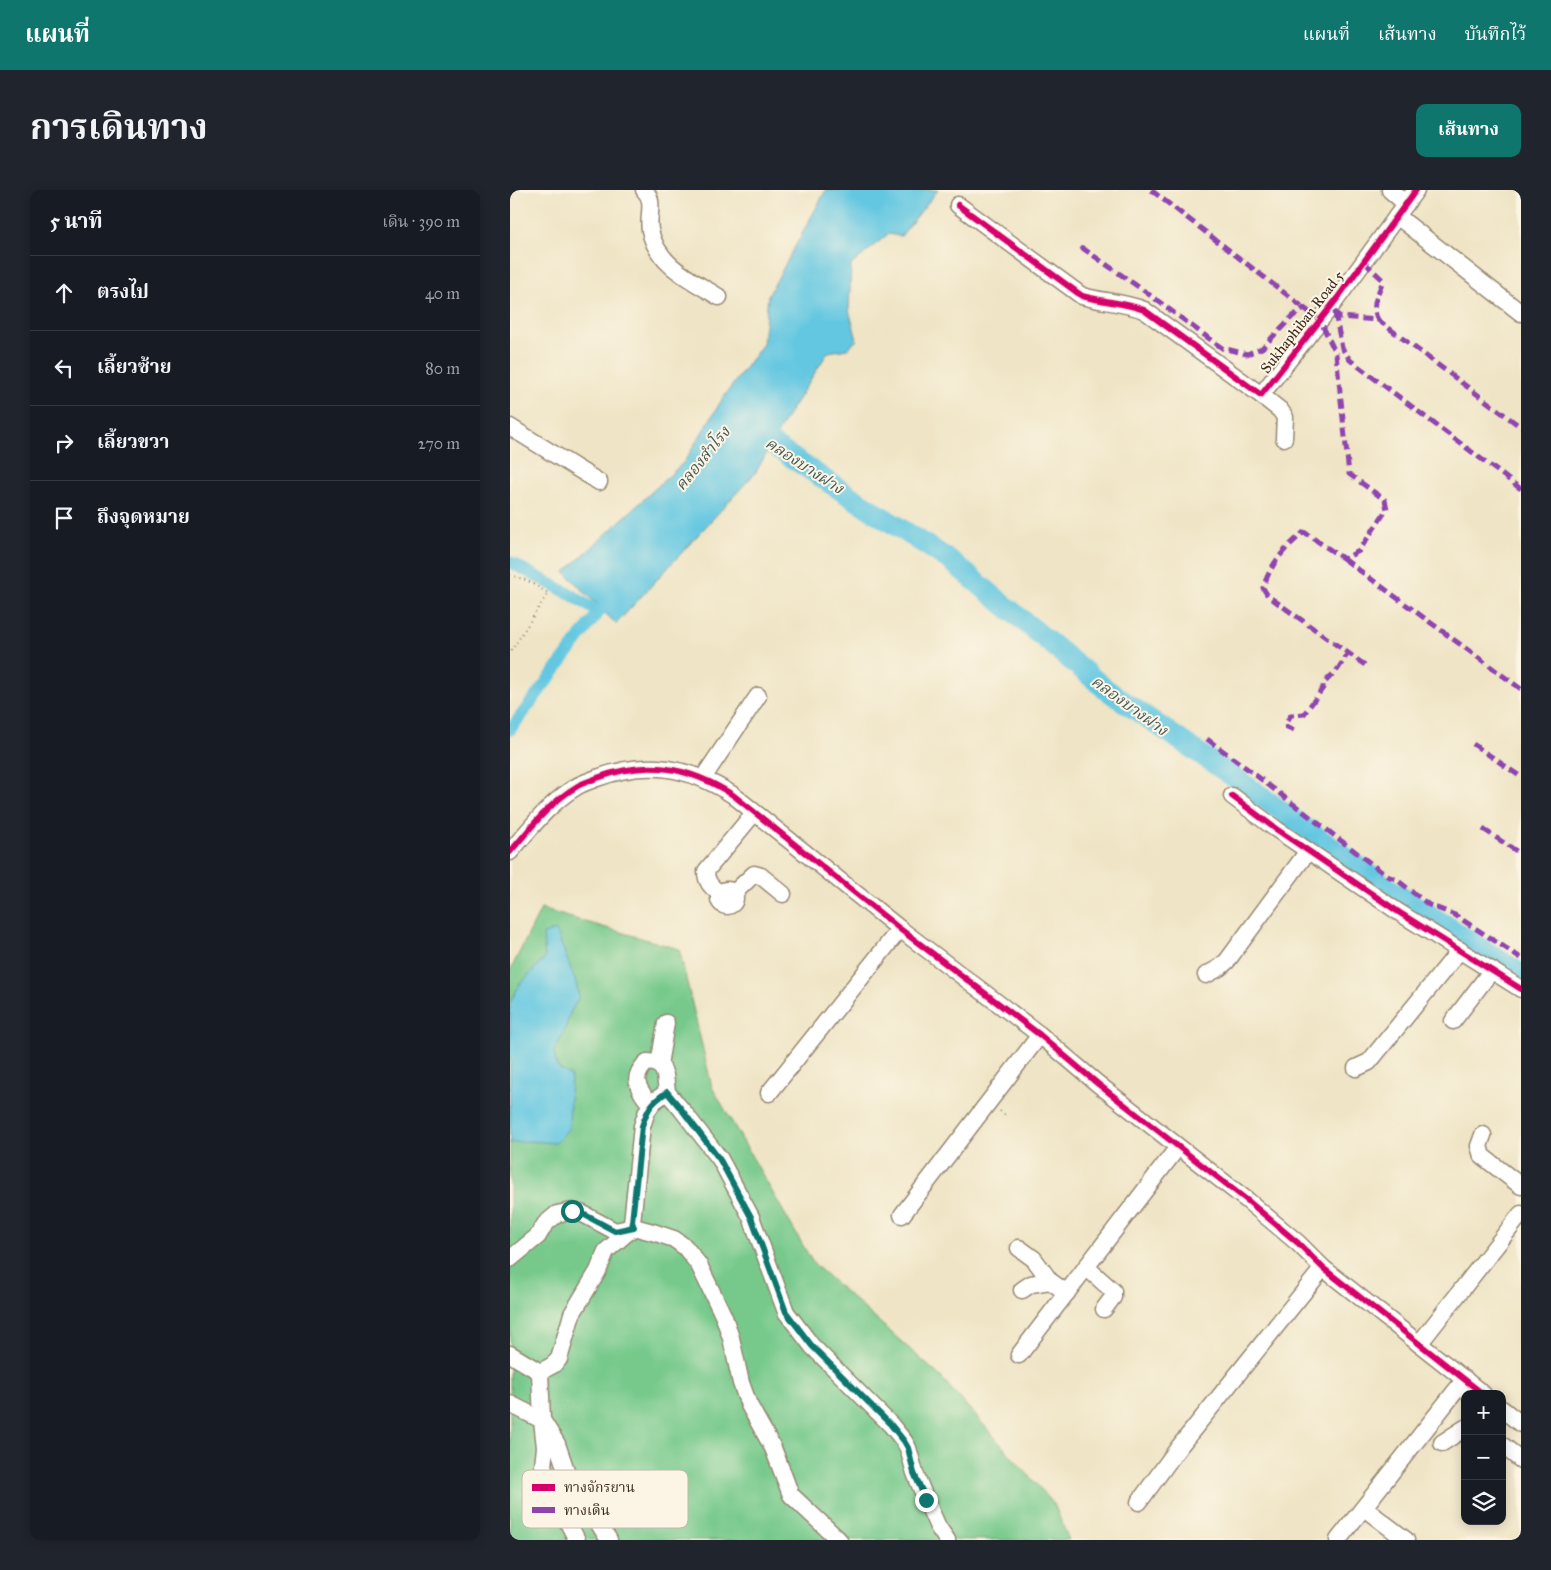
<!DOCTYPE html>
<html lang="th">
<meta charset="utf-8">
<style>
:root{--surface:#171b24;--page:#20242c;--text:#f1f3f6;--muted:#9ea1a6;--line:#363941;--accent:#0f766e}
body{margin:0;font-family:"IM FELL Great Primer","Noto Serif Thai",serif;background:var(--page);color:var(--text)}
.controls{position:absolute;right:15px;bottom:15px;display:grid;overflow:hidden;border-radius:10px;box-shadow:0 2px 12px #0003}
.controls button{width:45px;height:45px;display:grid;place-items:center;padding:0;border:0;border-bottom:1px solid var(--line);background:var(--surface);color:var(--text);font:25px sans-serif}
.stop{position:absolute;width:15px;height:15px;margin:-11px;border:4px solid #0f766e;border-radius:50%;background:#fff}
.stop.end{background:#0f766e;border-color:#fff;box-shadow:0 1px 5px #0008}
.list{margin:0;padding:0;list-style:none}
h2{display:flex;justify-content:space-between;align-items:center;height:65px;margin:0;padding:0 20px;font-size:21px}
h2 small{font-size:16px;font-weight:400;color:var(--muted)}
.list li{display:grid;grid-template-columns:32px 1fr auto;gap:15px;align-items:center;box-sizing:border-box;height:75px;padding:0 20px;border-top:1px solid var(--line)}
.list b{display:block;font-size:19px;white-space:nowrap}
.list em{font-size:16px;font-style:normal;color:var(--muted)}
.icon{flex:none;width:28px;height:28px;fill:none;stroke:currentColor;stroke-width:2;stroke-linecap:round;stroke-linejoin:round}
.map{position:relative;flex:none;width:1011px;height:1350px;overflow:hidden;border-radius:10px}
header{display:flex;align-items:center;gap:30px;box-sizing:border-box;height:70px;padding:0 25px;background:var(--accent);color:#fff}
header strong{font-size:24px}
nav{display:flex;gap:28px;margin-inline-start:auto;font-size:18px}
.intro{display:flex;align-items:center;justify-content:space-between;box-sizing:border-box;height:120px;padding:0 30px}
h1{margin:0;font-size:35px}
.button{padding:12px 22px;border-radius:10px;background:var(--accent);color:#fff;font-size:18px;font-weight:700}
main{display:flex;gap:30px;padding:0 30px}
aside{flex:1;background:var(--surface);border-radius:10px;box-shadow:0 2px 12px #0003}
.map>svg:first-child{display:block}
.green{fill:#76c98b;stroke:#587a54}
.water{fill:#63c7e1;stroke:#4f7880}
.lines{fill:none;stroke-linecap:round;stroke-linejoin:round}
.canal{stroke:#63c7e1;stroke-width:12}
.river{stroke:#63c7e1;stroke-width:21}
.minor-casing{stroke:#958772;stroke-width:19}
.path{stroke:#958772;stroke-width:2;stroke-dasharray:1 4;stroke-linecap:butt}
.minor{stroke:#fff;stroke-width:16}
.quiet{stroke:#8e44ad;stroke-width:5;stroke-dasharray:10 5;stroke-linecap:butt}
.cycleway-casing{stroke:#fcf5e5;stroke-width:9}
.cycleway{stroke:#d6006c;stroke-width:6}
.route{stroke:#0f766e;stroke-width:6}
.labels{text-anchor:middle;stroke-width:4;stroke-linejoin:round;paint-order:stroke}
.street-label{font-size:15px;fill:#3b2a1e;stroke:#fcf5e5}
.water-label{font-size:16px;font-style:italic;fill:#475958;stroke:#fcf5e5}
.key{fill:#fcf5e5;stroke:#c2b8a9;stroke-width:1}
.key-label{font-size:14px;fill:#3b2a1e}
</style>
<header>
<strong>แผนที่</strong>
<nav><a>แผนที่</a><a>เส้นทาง</a><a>บันทึกไว้</a></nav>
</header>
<div class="intro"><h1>การเดินทาง</h1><a class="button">เส้นทาง</a></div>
<main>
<aside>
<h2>5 นาที<small>เดิน · 390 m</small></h2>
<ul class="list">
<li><svg class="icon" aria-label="ahead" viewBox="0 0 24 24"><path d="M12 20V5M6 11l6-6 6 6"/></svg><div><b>ตรงไป</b></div><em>40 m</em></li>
<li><svg class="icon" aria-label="left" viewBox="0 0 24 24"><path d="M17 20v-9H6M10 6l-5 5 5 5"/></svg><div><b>เลี้ยวซ้าย</b></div><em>80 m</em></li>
<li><svg class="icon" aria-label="right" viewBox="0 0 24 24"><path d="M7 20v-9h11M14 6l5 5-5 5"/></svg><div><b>เลี้ยวขวา</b></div><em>270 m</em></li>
<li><svg class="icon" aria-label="arrive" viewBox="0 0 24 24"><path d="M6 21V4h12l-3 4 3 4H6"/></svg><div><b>ถึงจุดหมาย</b></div></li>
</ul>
</aside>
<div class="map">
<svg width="1011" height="1350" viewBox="0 0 1011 1350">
<rect width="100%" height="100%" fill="#fcf5e5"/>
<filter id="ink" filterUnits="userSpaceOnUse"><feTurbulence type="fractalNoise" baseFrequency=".02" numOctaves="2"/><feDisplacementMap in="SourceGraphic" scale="10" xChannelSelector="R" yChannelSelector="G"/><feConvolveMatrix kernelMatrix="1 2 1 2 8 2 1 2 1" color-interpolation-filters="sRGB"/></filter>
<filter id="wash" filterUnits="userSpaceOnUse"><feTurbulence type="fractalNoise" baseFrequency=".0096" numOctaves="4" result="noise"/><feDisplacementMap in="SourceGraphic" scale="20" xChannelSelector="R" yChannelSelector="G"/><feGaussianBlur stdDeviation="1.12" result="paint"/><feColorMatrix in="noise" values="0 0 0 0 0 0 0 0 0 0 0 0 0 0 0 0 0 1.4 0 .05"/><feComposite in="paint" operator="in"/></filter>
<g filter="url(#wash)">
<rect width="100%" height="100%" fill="#efe4c5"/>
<path class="green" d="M 31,719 L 169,759 L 202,897 L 303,1073 L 431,1187 L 544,1314 L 559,1350 L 0,1350 L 0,781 Z"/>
<g class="water">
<path d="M 316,0 L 428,0 L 391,46 L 378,44 L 341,75 L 339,120 L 347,150 L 337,159 L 318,162 L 276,228 L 246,282 L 106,434 L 55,382 L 174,272 L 213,208 L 253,154 L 258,106 Z"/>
<path d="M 46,740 L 66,792 L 69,807 L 61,821 L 54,842 L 44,862 L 47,877 L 61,886 L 59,938 L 46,953 L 18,951 L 0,953 L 0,813 L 10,794 L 35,768 L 33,744 Z"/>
</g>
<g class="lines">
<g class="canal">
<path d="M 0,372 L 65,407 L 88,422"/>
<path d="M 0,540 L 101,406"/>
</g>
<path class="river" d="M 238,238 L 329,299 L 441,371 L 597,500 L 734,594 L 874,695 L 1011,784"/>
</g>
</g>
<g filter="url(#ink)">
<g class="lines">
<g class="minor-casing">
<g id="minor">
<path d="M 134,0 C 146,11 137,26 140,40 C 147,76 182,90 209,107"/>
<path d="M 880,0 L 896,14"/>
<path d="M 448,15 L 572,106 C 593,112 613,112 634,120 L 751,205 L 770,220 L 775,227 L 774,248"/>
<path d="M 887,26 L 1011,123"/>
<path d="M 751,205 L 826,110 L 906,0"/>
<path d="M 0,237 L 89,292"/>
<path d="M 193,588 L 248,506"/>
<path d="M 722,606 L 766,639 L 890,723 L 1011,799"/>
<path d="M 0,662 C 20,639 39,613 66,597 C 72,593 80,591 87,588 C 137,569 179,577 223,605 L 390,739 L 530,845 L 588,894 L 738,1011 L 788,1053 L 813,1078 L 973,1204"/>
<circle cx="217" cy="708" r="8"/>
<path d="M 224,703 L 244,684 L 251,686 L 273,704"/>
<path d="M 210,704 C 202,697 196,693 196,681 L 244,623"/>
<path d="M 696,785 L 709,778 L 717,771 L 798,661"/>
<path d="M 943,831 L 982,780"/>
<path d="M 149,875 L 156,833"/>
<path d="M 846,878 L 859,872 L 950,760"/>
<path d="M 157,902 L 144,911 L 137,910 C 126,896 122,886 137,872 L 146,873 L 152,878 L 155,885 L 157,902 L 172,920 L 210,969 L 241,1027 L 276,1122 L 302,1156 L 381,1235 L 394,1251 L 398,1258 L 405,1283 L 416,1310 L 428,1337 L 437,1350"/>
<path d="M 259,903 L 390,739"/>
<path d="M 973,945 L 969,956 L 972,966 L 1011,996"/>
<path d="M 392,1025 L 530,845"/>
<path d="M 124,1037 L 122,1033 L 132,936 L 137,921 L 144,911"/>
<path d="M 509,1058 L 524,1069 L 540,1091 L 557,1103"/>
<path d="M 0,1069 L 28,1046 L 35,1034 L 47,1024 L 62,1021 L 73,1024 L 105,1041 L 124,1037 L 146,1043 L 164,1049 L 175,1057 L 189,1075 L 214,1127 L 221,1148 L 231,1193 L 239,1215 L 263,1258 L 281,1305 L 329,1350"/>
<path d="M 576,1077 L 603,1101 L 603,1107 L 594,1119"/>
<path d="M 512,1100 L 521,1094 L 540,1091"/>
<path d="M 909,1154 L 1011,1024"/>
<path d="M 0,1164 L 30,1182"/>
<path d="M 509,1165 L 668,957"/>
<path d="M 30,1182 L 43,1175 L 49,1169 L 62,1124 L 88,1081 L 96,1061 L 124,1037"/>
<path d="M 30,1182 L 32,1230 L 35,1257 L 33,1276 L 52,1321 L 67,1350"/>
<path d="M 0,1214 L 32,1230 L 47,1254 L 57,1283 L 99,1350"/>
<path d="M 992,1219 L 1011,1234"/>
<path d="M 932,1253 L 955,1238"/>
<path d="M 992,1255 L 1011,1270"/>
<path d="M 629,1312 L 669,1257 L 813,1078"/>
<path d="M 854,1318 L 896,1350"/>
<path d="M 828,1350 L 955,1189"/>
</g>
</g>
<g class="path">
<path d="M 0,385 L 16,390 L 38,403 L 0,463"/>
<path d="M 490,921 L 495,925"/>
</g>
<use href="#minor" class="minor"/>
<g class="quiet">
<path d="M 641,0 L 794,118"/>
<path d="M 571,57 L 633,100 L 712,158 L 737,164 L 752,158 L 782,127 L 794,118 L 810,130 L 826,164 L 839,284 L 875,310 L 877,319 L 849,361 L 834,369 L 794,342 C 774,359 761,373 753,398 L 758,406 L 859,478"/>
<path d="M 854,72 L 873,90 C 868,106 860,114 868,130"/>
<path d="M 824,121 L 830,127 L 868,130 L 1011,237"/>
<path d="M 825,123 L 832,158 L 840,170 L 1011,299"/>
<path d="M 834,369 L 1011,499"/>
<path d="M 784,540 L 777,537 L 775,534 L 781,525 L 794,524 L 813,498 L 813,494 L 828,479 L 838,463"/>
<path d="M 697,549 L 739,580 L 877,686 L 886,689 L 919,715 L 945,725 L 1011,768"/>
<path d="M 963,554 L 1011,587"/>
<path d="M 973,639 L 1011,664"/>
</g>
<g class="cycleway-casing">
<g id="cycleway">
<path d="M 448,15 L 572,106 C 593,112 613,112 634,120 L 751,205 L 826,110 L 906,0"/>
<path d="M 722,606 L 766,639 L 890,723 L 1011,799"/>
<path d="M 0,662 C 20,639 39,613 66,597 C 72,593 80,591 87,588 C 137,569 179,577 223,605 L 390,739 L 530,845 L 588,894 L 738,1011 L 788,1053 L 813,1078 L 973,1204"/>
</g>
</g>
<use href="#cycleway" class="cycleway"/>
</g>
</g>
<g class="lines" filter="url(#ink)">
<path class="route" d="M 62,1021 L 73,1024 L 105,1041 L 124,1037 L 122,1032 L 132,936 C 138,918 141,913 157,902 L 172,920 L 210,970 L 241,1027 L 276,1122 L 302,1156 L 381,1235 L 394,1251 L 398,1258 L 404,1283 L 416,1310"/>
</g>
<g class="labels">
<g class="street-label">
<text transform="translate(792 132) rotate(-52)" y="5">Sukhaphiban Road 5</text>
</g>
<g class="water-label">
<text transform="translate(192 268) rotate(-51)" y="6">คลองสำโรง</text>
<text transform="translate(295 275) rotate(33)" y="6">คลองบางฝาง</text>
<text transform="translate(620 515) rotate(36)" y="6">คลองบางฝาง</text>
</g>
</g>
<rect x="12" y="1280" width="166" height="58" rx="8" class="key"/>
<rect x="22" y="1294" width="23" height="7" fill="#d6006c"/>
<rect x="22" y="1317" width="23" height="6" fill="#8e44ad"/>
<g class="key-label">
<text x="54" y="1302">ทางจักรยาน</text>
<text x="54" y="1325">ทางเดิน</text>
</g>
</svg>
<div class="controls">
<button>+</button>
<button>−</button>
<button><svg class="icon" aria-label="layers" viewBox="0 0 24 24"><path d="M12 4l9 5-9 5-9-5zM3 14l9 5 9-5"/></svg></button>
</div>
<div class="stop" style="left:62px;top:1021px"></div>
<div class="stop end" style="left:416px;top:1310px"></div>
</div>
</main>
